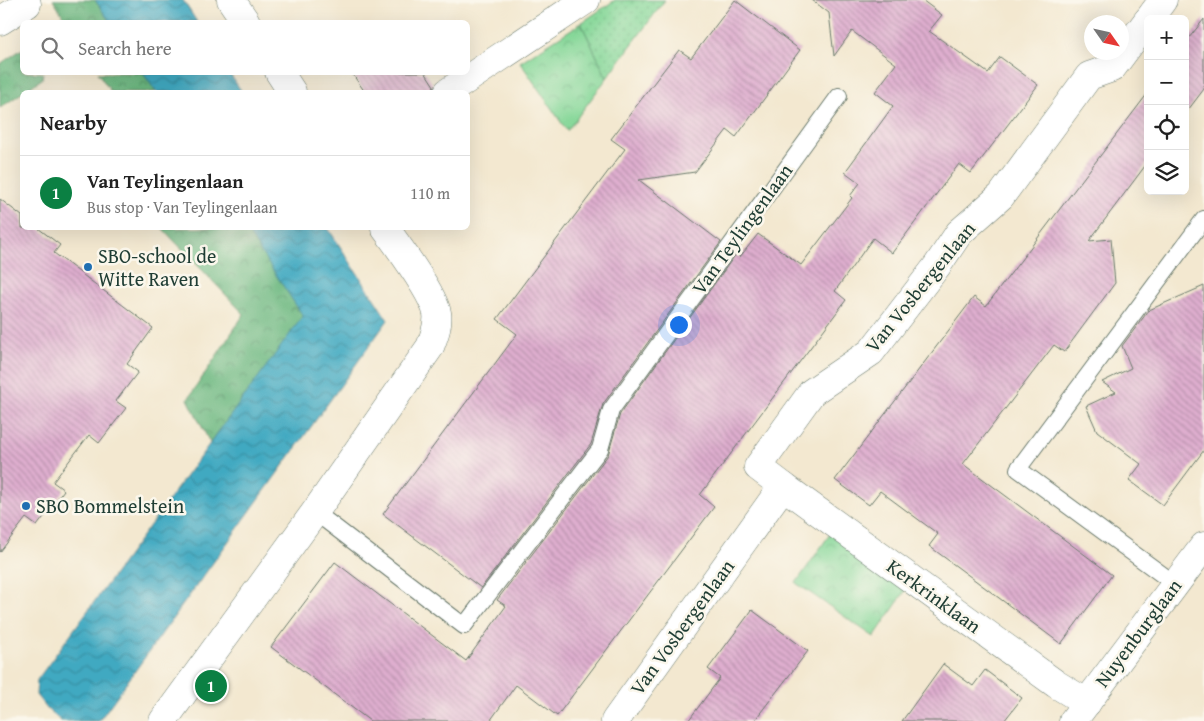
<!DOCTYPE html>
<meta charset="utf-8">
<style>
:root{--surface:#fff;--page:#f2f2f2;--text:#222;--muted:#767676;--line:#e0e0e0;--accent:#0b8043}
body{margin:0;font-family:"Gentium Book Plus",serif;background:var(--page);color:var(--text)}
.controls{position:absolute;right:15px;top:15px;display:grid;overflow:hidden;border-radius:8px;box-shadow:0 5px 20px #0002}
.controls button{width:45px;height:45px;display:grid;place-items:center;padding:0;border:0;border-bottom:1px solid var(--line);background:var(--surface);color:var(--text);font:25px sans-serif}
.compass{position:absolute;left:1084px;top:15px;width:45px;height:45px;border-radius:50%;background:var(--surface);box-shadow:0 5px 20px #0002;rotate:124deg}
.you{position:absolute;left:678px;top:324px;width:18px;height:18px;margin:-12px;border:4px solid #fff;border-radius:50%;background:#1a73e8;box-shadow:0 0 0 8px #1a73e833}
.badge{display:grid;place-items:center;width:32px;height:32px;border-radius:50%;background:var(--accent);color:#fff;font-size:16px;font-weight:700}
.pin{position:absolute;translate:-50% -50%;border:2px solid #fff;box-shadow:0 1px 5px #0006}
.list{margin:0;padding:0;list-style:none}
h2{display:flex;justify-content:space-between;align-items:center;height:65px;margin:0;padding:0 20px;font-size:21px}
h2 small{font-size:16px;font-weight:400;color:var(--muted)}
.list li{display:grid;grid-template-columns:32px 1fr auto;gap:15px;align-items:center;box-sizing:border-box;height:75px;padding:0 20px;border-top:1px solid var(--line)}
.list b{display:block;font-size:19px;white-space:nowrap}
.list p{margin:0;font-size:16px;white-space:nowrap;color:var(--muted)}
.list em{font-size:16px;font-style:normal;color:var(--muted)}
.icon{flex:none;width:28px;height:28px;fill:none;stroke:currentColor;stroke-width:2;stroke-linecap:round;stroke-linejoin:round}
.map{position:relative;flex:none;width:1204px;height:721px;overflow:hidden}
.search{position:absolute;background:var(--surface);box-shadow:0 5px 20px #0002;left:20px;top:20px;width:450px;height:55px;display:flex;align-items:center;gap:12px;box-sizing:border-box;padding:0 18px;border-radius:8px;color:var(--muted);font-size:19px}
.panel{position:absolute;background:var(--surface);box-shadow:0 5px 20px #0002;left:20px;top:90px;width:450px;height:140px;border-radius:8px}
.map>svg:first-child{display:block}
.grass{fill:url(#grass-dots);stroke:#528a66}
.forest{fill:url(#forest-crowns);stroke:#467a5a}
.park{fill:url(#park-crowns);stroke:#528a66}
.water{fill:url(#water-waves);stroke:#30737a}
.building{fill:url(#building-back-hatch)}
.lines{fill:none;stroke-linecap:round;stroke-linejoin:round}
.lane-casing{stroke:#69796b;stroke-width:18}
.street-casing{stroke:#69796b;stroke-width:29}
.lane{stroke:#fff;stroke-width:16}
.street{stroke:#fff;stroke-width:28}
.poi-dot{fill:#1f6fb2;stroke:#fbf7ec;stroke-width:2}
.labels{text-anchor:middle;stroke-width:5;stroke-linejoin:round;paint-order:stroke}
.street-label{font-size:20px;fill:#1f3d34;stroke:#fbf7ec}
.poi-label{font-size:20px;fill:#1f3d34;stroke:#fbf7ec;text-anchor:start}
</style>
<div class="map">
<svg width="1204" height="721" viewBox="0 0 1204 721">
<defs>
<pattern id="grass-dots" width="8" height="8" patternUnits="userSpaceOnUse" patternTransform="scale(1.25)"><rect width="8" height="8" fill="#85d798"/><path d="M2 2h.1M6 6h.1" fill="none" stroke="#72b984" stroke-width="1.8" stroke-linecap="round"/></pattern>
<pattern id="forest-crowns" width="20" height="18" patternUnits="userSpaceOnUse" patternTransform="scale(1.25)"><rect width="20" height="18" fill="#6cb880"/><path d="M2 6a3 3 0 1 1 6 0M12 15a3 3 0 1 1 6 0" fill="none" stroke="#58976a"/></pattern>
<pattern id="park-crowns" width="20" height="18" patternUnits="userSpaceOnUse" patternTransform="scale(1.25)"><rect width="20" height="18" fill="#85d798"/><path d="M2 6a3 3 0 1 1 6 0M12 15a3 3 0 1 1 6 0" fill="none" stroke="#72b984"/></pattern>
<pattern id="water-waves" width="16" height="10" patternUnits="userSpaceOnUse" patternTransform="scale(1.25)"><rect width="16" height="10" fill="#41a9c1"/><path d="M0 5q4-4 8 0t8 0" fill="none" stroke="#368b9e"/></pattern>
<pattern id="building-back-hatch" width="6" height="6" patternUnits="userSpaceOnUse" patternTransform="scale(1.25)"><rect width="6" height="6" fill="#dfaecf"/><path d="M-1 5l2 2M0 0l6 6M5-1l2 2" fill="none" stroke="#b48fa9"/></pattern>
</defs>
<rect width="100%" height="100%" fill="#fbf7ec"/>
<filter id="ink" filterUnits="userSpaceOnUse"><feTurbulence type="fractalNoise" baseFrequency=".02" numOctaves="2"/><feDisplacementMap in="SourceGraphic" scale="10" xChannelSelector="R" yChannelSelector="G"/><feConvolveMatrix kernelMatrix="1 2 1 2 8 2 1 2 1" color-interpolation-filters="sRGB"/></filter>
<filter id="wash" filterUnits="userSpaceOnUse"><feTurbulence type="fractalNoise" baseFrequency=".0096" numOctaves="4" result="noise"/><feDisplacementMap in="SourceGraphic" scale="20" xChannelSelector="R" yChannelSelector="G"/><feGaussianBlur stdDeviation="1.12" result="paint"/><feColorMatrix in="noise" values="0 0 0 0 0 0 0 0 0 0 0 0 0 0 0 0 0 1.4 0 .05"/><feComposite in="paint" operator="in"/></filter>
<g filter="url(#wash)">
<rect width="100%" height="100%" fill="#f3e8d0"/>
<path class="grass" d="M 615,0 L 665,0 L 607,78 L 581,23 Z"/>
<g class="forest">
<path d="M 53,0 L 95,0 L 110,22 L 67,22 Z"/>
<path d="M 22,49 L 22,72 L 43,73 L 42,79 L 0,108 L 0,64 Z"/>
<path d="M 98,73 L 143,73 L 156,92 L 111,92 Z"/>
<path d="M 162,228 L 245,228 L 304,316 L 210,443 L 188,399 L 244,314 Z"/>
</g>
<g class="park">
<path d="M 581,23 L 607,78 L 567,131 L 520,62 Z"/>
<path d="M 830,534 L 908,587 L 874,637 L 796,583 Z"/>
</g>
<g class="water">
<path d="M 95,0 L 183,0 L 197,22 L 110,22 Z"/>
<path d="M 143,73 L 229,73 L 242,92 L 156,92 Z"/>
<path d="M 245,228 L 328,228 L 388,320 L 99,721 L 61,721 L 48,710 L 36,695 L 37,680 L 303,316 Z"/>
</g>
<g id="blocks">
<g class="building">
<path d="M 735,0 L 800,50 L 736,137 L 727,130 L 695,172 L 639,180 L 721,242 L 603,404 L 591,444 L 481,588 L 383,514 L 517,334 L 497,319 L 625,149 L 611,139 L 679,50 L 691,58 Z"/>
<path d="M 812,0 L 922,0 L 942,15 L 929,31 L 988,73 L 1000,57 L 1038,85 L 971,173 L 959,164 L 892,253 L 873,238 L 835,291 L 846,300 L 700,495 L 714,507 L 557,716 L 516,685 L 490,721 L 370,721 L 271,647 L 335,562 L 466,661 L 506,606 L 497,600 L 608,455 L 620,414 L 736,254 L 740,257 L 758,234 L 801,265 L 852,198 L 850,196 L 860,183 L 845,172 L 893,106 L 875,92 L 896,64 L 852,31 L 834,56 L 829,13 Z"/>
<path d="M 1204,19 L 1204,89 L 1185,114 L 1185,43 Z"/>
<path d="M 351,72 L 425,72 L 434,86 L 432,92 L 365,92 Z"/>
<path d="M 1148,93 L 1148,162 L 1089,241 L 1111,239 L 1115,283 L 1064,352 L 1054,345 L 963,464 L 1112,575 L 1061,644 L 929,546 L 938,534 L 880,491 L 869,505 L 835,480 L 974,297 L 986,306 Z"/>
<path d="M 0,199 L 22,216 L 22,228 L 38,228 L 60,245 L 54,253 L 153,328 L 127,364 L 138,372 L 116,401 L 126,408 L 99,443 L 89,435 L 53,482 L 64,490 L 37,526 L 26,518 L 0,552 Z"/>
<path d="M 1204,286 L 1204,450 L 1163,505 L 1129,480 L 1141,464 L 1097,431 L 1086,406 L 1116,392 L 1102,382 L 1131,368 L 1122,346 L 1149,310 Z"/>
<path d="M 752,610 L 808,651 L 754,721 L 688,721 L 720,678 L 708,669 Z"/>
<path d="M 943,664 L 973,686 L 985,670 L 1022,698 L 1004,721 L 902,721 Z"/>
</g>
</g>
</g>
<g filter="url(#ink)">
<use href="#blocks" fill-opacity="0" stroke="#69796b" stroke-width="1"/>
<g class="lines">
<g class="lane-casing">
<g id="lane">
<path d="M 315,512 L 464,626 L 600,449 L 611,410 L 839,96"/>
<path d="M 1175,584 L 1018,469 L 1204,219"/>
</g>
</g>
<g class="street-casing">
<g id="street">
<path d="M 231,0 L 246,22"/>
<path d="M 1149,19 L 1163,0"/>
<path d="M 0,21 L 27,4"/>
<path d="M 279,72 L 292,92"/>
<path d="M 448,92 L 586,0"/>
<path d="M 783,486 L 1056,684 L 1087,703"/>
<path d="M 163,721 L 315,512 L 430,347 C 434,336 439,325 437,313 C 433,293 398,246 385,228"/>
<path d="M 615,721 L 783,486 L 758,467 L 812,392 L 871,352 L 937,266 L 959,233 L 1001,196 L 1089,76 L 1112,68 L 1148,20"/>
<path d="M 1073,721 L 1204,546"/>
</g>
</g>
<use href="#lane" class="lane"/>
<use href="#street" class="street"/>
</g>
</g>
<g class="poi-dot">
<circle cx="88" cy="267" r="5"/>
<circle cx="26" cy="506" r="5"/>
</g>
<g class="labels">
<g class="street-label">
<text transform="translate(742 229) rotate(-54)" y="7">Van Teylingenlaan</text>
<text transform="translate(920 287) rotate(-51)" y="7">Van Vosbergenlaan</text>
<text transform="translate(934 596) rotate(36)" y="7">Kerkrinklaan</text>
<text transform="translate(682 627) rotate(-54)" y="7">Van Vosbergenlaan</text>
<text transform="translate(1138 633) rotate(-53)" y="7">Nuyenburglaan</text>
</g>
<g class="poi-label">
<text x="98" y="263">SBO-school de<tspan x="98" dy="23">Witte Raven</tspan></text>
<text x="36" y="513">SBO Bommelstein</text>
</g>
</g>
</svg>
<div class="controls">
<button>+</button>
<button>−</button>
<button><svg class="icon" aria-label="locate" viewBox="0 0 24 24"><circle cx="12" cy="12" r="6"/><path d="M12 2v4M12 18v4M2 12h4M18 12h4"/></svg></button>
<button><svg class="icon" aria-label="layers" viewBox="0 0 24 24"><path d="M12 4l9 5-9 5-9-5zM3 14l9 5 9-5"/></svg></button>
</div>
<svg class="compass" viewBox="-18 -18 36 36"><path d="M0-13l5 13h-10z" fill="#e53935"/><path d="M0 13l5-13h-10z" fill="#767676"/></svg>
<div class="you"></div>
<div class="pin badge" style="left:211px;top:686px">1</div>
<div class="search"><svg class="icon" aria-label="search" viewBox="0 0 24 24"><circle cx="10" cy="10" r="6"/><path d="M15 15l6 6"/></svg>Search here</div>
<section class="panel">
<h2>Nearby<small></small></h2>
<ul class="list">
<li><span class="badge">1</span><div><b>Van Teylingenlaan</b><p>Bus stop · Van Teylingenlaan</p></div><em>110 m</em></li>
</ul>
</section>
</div>
